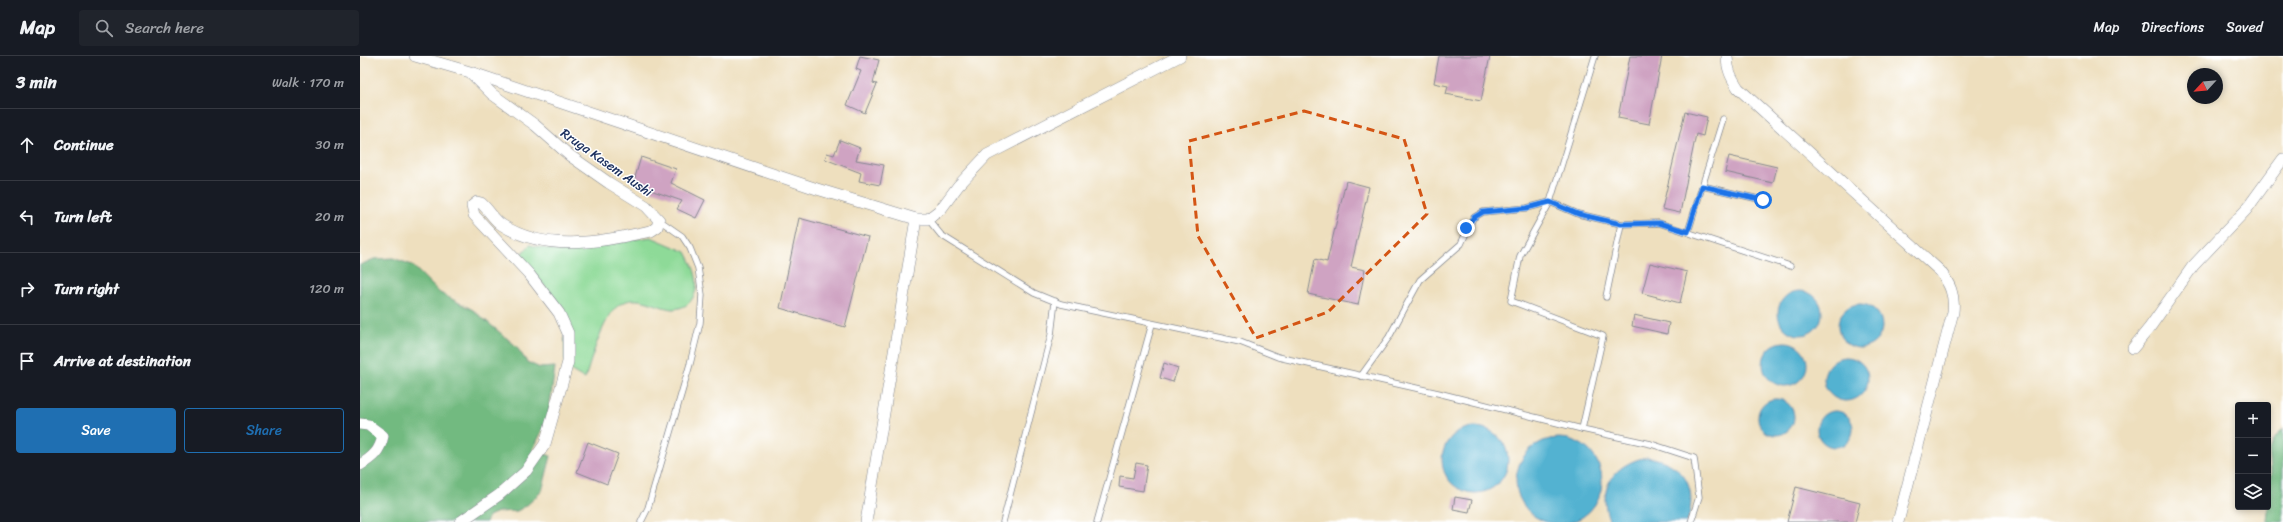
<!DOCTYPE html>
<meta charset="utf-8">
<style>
:root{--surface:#171b24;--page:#20242c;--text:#f1f3f6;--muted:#9ea1a6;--line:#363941;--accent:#1f6fb2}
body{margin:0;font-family:Sriracha,sans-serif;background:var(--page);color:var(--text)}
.controls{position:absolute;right:12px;bottom:12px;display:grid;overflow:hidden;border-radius:4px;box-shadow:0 2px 6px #0003}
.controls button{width:36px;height:36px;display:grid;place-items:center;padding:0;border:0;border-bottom:1px solid var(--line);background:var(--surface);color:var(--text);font:20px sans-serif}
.compass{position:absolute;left:1827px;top:12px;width:36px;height:36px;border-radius:50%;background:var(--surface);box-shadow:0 2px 6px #0003;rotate:244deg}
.stop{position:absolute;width:12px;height:12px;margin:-9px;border:3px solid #1a73e8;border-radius:50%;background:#fff}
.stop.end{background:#1a73e8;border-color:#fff;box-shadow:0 1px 4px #0008}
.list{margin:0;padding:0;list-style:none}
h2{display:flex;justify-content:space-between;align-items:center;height:52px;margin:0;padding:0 16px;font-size:17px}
h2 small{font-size:13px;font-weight:400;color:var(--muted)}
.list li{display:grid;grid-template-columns:26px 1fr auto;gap:12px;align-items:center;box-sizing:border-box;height:72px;padding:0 16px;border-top:1px solid var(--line)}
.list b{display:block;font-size:15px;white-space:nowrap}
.list em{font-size:13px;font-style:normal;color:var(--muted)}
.actions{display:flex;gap:8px;padding:12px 16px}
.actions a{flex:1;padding:9px 0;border:1px solid var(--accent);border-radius:4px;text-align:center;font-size:14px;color:var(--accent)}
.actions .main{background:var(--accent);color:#fff}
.icon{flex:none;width:22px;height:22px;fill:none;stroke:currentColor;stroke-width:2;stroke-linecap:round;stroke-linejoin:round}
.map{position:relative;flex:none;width:1923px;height:466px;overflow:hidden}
header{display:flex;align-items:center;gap:24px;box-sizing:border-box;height:56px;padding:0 20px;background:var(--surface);border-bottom:1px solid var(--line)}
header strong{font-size:19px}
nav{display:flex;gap:22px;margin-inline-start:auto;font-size:14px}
.search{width:280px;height:36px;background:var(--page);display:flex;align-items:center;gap:10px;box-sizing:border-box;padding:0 14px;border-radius:4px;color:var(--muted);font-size:15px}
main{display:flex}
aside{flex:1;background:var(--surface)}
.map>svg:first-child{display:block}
.green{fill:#8eda98;stroke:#54847b}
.forest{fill:#72ba80;stroke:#46746f}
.water{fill:#52b2d1;stroke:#367098}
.building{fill:#cfa3c2}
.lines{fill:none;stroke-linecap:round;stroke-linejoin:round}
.service-casing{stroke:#84878e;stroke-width:7}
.minor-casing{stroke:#84878e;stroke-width:12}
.service{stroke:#fff;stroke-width:5.5}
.minor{stroke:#fff;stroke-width:11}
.route{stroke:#1a73e8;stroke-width:5}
.marked{fill:none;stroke:#d45514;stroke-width:3;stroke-dasharray:8 5;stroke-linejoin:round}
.labels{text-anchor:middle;stroke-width:3;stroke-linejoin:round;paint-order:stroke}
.street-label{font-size:13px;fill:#1b2f5e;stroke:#fff}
</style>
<header>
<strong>Map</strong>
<div class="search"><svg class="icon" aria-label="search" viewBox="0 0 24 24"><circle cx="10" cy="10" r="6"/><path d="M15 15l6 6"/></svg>Search here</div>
<nav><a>Map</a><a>Directions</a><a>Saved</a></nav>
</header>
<main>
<aside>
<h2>3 min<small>Walk · 170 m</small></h2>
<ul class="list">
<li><svg class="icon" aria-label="ahead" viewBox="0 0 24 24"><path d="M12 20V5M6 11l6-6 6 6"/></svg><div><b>Continue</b></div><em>30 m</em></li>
<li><svg class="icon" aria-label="left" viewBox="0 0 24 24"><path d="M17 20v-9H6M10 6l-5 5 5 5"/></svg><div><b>Turn left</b></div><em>20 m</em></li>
<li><svg class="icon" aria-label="right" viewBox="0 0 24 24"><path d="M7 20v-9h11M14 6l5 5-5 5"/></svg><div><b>Turn right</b></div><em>120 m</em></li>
<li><svg class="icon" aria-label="arrive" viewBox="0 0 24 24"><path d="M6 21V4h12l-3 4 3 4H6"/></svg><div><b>Arrive at destination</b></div></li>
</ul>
<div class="actions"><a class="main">Save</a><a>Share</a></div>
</aside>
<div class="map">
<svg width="1923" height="466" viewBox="0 0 1923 466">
<rect width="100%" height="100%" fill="#fff"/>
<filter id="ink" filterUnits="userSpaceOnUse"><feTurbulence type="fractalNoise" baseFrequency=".025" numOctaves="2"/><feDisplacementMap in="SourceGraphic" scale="8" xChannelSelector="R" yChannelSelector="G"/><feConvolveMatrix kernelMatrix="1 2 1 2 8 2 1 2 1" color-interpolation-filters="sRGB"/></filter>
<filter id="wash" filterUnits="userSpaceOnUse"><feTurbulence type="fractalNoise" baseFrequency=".012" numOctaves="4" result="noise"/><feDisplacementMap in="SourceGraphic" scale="16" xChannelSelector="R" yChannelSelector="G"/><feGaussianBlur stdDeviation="0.9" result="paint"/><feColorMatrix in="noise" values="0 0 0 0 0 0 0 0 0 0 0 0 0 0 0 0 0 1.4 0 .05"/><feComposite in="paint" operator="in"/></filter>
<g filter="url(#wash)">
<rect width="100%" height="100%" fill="#eedfbe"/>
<path class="green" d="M 291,181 L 326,196 C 335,213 343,231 329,247 C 325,251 317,253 312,253 C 295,251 279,238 262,247 C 244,256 231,304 225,323 L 205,311 L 204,257 L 196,244 L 159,200 L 170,189 C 181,191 193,195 204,195 C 234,194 262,184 291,181 Z"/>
<g class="forest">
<path d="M 33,202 L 52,209 L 80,237 L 113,254 L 156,290 L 167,306 L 180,312 L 195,311 L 188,362 L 173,394 L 191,400 L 182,435 L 166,450 L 157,455 L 138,456 L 129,460 L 126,466 L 0,466 L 0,209 L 14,203 Z"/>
<path d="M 1923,373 L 1923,466 L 1907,466 L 1911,415 L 1909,394 L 1912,386 Z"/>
</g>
<g class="water">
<circle cx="1440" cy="257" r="22"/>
<circle cx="1500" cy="270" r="22"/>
<circle cx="1425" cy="308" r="22"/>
<circle cx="1486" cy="323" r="22"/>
<circle cx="1416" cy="361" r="18"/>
<circle cx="1475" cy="373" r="18"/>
<circle cx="1115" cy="404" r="33"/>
<circle cx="1199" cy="425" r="43"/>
<path d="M 1287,401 C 1323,406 1339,431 1327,466 L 1250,466 C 1236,433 1253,408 1287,401 Z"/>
</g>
<g id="blocks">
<g class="building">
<path d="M 500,0 L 519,4 L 513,27 L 517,28 L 505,57 L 487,49 L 501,15 L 496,13 Z"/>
<path d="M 1079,0 L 1130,0 L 1121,45 L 1086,38 L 1088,30 L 1074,27 Z"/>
<path d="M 1270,0 L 1302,0 L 1289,68 L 1258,62 Z"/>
<path d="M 1325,56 L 1347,61 L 1343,80 L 1336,78 L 1320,157 L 1302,153 Z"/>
<path d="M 480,84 L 500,92 L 496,104 L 524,109 L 520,129 L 499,125 L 501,117 L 465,103 L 467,97 L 474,99 Z"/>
<path d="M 1369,100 L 1417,111 L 1413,127 L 1365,116 Z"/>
<path d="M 281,101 L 316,113 L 311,127 L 345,144 L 336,162 L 317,153 L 322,145 L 273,128 Z"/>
<path d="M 986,125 L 1009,131 L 991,211 L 1005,214 L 998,249 L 948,238 L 955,203 L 967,206 Z"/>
<path d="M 439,162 L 508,181 L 485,271 L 420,252 Z"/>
<path d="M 1290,207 L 1327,216 L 1320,247 L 1282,237 Z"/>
<path d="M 1274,259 L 1309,267 L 1307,278 L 1272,270 Z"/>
<path d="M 804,307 L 818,312 L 813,326 L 800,322 Z"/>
<path d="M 228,386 L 258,398 L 247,428 L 217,416 Z"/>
<path d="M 776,407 L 787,409 L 783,435 L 759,431 L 760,420 L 773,422 Z"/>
<path d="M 1436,431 L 1500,447 L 1495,466 L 1427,466 Z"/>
<path d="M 1095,441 L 1112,444 L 1109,456 L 1093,453 Z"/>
</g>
</g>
</g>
<g filter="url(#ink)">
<use href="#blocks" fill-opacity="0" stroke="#84878e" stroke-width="1"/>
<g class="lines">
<g class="service-casing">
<g id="service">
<path d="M 1235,0 L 1190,146 L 1160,200 L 1151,245 L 1243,280 L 1222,373 L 1291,388 L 1334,402 L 1339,441 L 1331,466"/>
<path d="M 1342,130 L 1403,144"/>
<path d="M 568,163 L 581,179 L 674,237 L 701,248 L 880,286 L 918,301 L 1078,337 L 1222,373"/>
<path d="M 1328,176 L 1363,63"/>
<path d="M 1246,241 L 1261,168"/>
<path d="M 1001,320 L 1029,281 L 1060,224 L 1101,188 L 1113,162 L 1123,156 L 1167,152 L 1190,146 L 1218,158 L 1261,168 L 1299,167 L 1430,210"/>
<path d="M 281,466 L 288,452 L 330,308 L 340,267 L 342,239 L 338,212 L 330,192 L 322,180 L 299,164"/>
<path d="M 643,466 L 691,279 L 695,245"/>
<path d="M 737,466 L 792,268"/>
</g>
</g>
<g class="minor-casing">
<g id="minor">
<path d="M 55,0 L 110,16 L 132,38 L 175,69 L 209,99 L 249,127 L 286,150 L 299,164 L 297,171 L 291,175 C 242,185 188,198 142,169 C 134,164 129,154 121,147 L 117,146 L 112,150 L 114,159 L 169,218 L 199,257 L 208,277 L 208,306 L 185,388 L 166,415 L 139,439 L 100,466"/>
<path d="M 1367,0 C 1367,13 1371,21 1378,32 L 1580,215 C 1590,228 1595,239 1593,256 L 1538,466"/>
<path d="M 113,17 L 457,133 L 556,163 L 568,163 L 581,153 L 598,130 L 627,99 L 820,0"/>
<path d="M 1773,292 L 1790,271 L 1833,210 L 1886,154 L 1923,103"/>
<path d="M 0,368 L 8,369 L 23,380 C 20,395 13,401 0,409"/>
<path d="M 506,466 L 556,163"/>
</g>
</g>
<use href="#service" class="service"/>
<use href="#minor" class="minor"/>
</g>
</g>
<g class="lines" filter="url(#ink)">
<path class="route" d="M 1106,172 L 1113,162 L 1123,156 L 1167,152 L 1190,146 L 1218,158 L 1261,168 L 1299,167 L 1328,176 L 1342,130 L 1403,144"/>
</g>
<path class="marked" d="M 944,55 L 1044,83 L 1067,158 L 968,256 L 896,282 L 838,180 L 829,85 Z"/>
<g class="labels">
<g class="street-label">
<text transform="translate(247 106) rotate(35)" y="5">Rruga Kasem Aushi</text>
</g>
</g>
</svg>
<div class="controls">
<button>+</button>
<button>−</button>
<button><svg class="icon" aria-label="layers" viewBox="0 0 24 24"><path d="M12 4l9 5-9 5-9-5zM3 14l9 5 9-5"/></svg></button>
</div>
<svg class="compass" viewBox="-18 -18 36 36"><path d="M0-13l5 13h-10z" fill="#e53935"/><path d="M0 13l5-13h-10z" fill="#9ea1a6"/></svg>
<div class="stop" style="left:1403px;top:144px"></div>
<div class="stop end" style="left:1106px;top:172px"></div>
</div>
</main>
